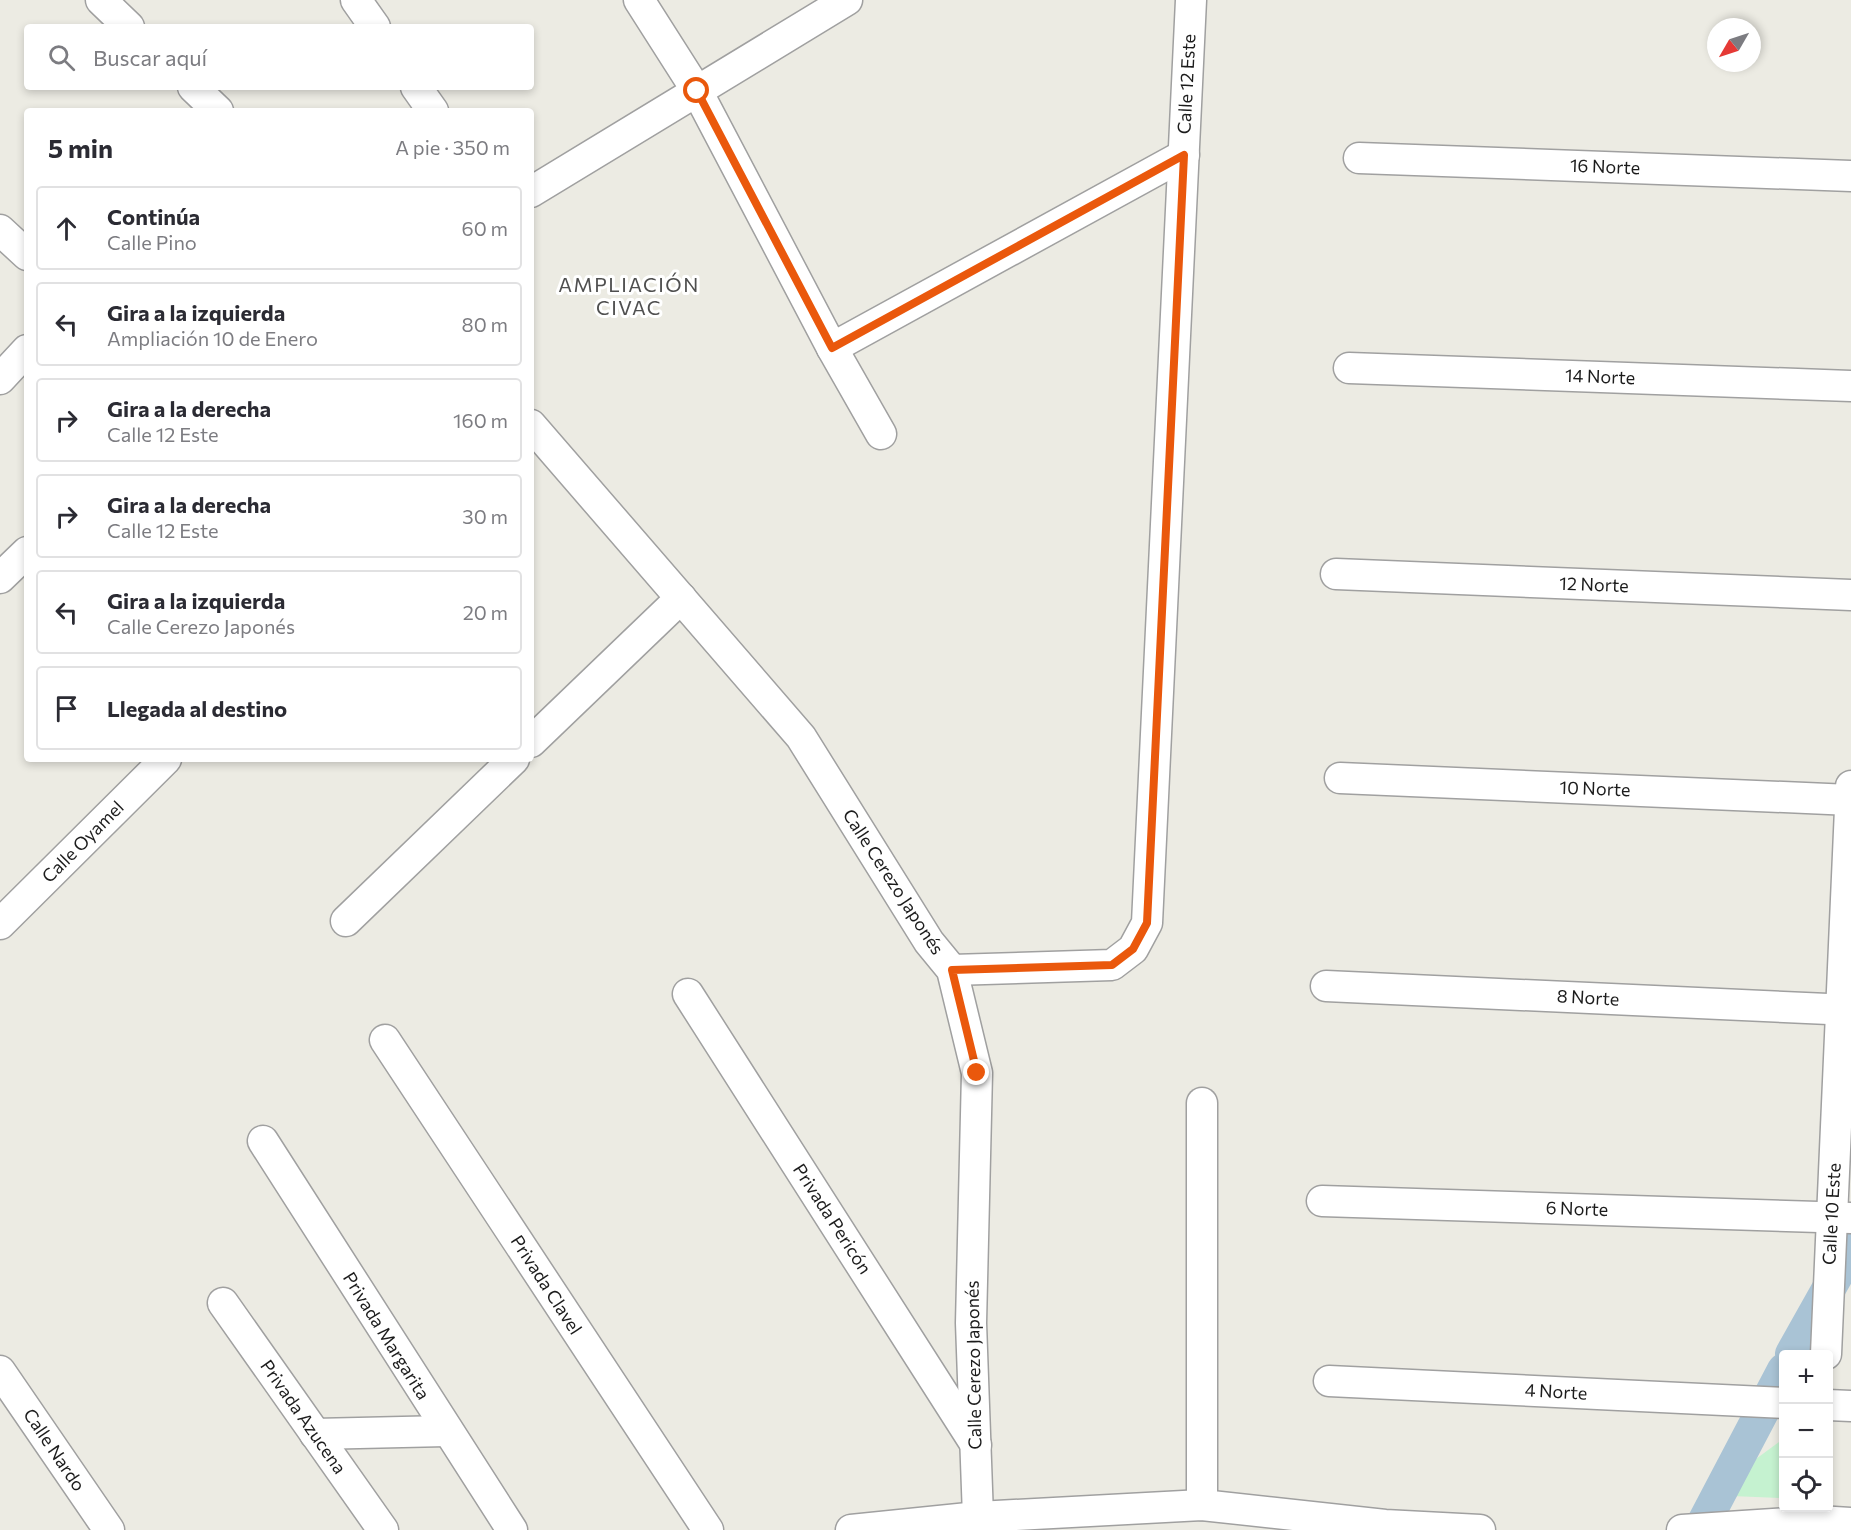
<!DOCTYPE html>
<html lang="es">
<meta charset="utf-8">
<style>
:root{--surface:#fff;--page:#f7f7f7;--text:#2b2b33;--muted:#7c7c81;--line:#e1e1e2}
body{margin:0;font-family:Commissioner,sans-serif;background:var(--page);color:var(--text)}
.controls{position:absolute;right:18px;bottom:18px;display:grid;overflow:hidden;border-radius:6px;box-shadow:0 3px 9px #0003}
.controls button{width:54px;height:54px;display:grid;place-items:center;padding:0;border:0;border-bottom:2px solid var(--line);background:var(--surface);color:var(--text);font:30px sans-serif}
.compass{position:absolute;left:1707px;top:18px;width:54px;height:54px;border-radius:50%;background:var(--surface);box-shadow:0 3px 9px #0003;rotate:231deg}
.stop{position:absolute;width:18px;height:18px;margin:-14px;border:4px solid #ea580c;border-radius:50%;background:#fff}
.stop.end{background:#ea580c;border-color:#fff;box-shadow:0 2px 6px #0008}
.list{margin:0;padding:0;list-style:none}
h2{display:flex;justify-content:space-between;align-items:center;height:78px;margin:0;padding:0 24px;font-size:26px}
h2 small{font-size:20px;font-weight:400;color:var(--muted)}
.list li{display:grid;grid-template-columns:39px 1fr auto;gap:18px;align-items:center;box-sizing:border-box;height:84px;margin:0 12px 12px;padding:0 12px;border:2px solid var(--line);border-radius:6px}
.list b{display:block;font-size:22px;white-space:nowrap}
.list p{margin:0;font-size:20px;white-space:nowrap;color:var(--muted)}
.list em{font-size:20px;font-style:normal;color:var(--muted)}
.icon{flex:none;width:33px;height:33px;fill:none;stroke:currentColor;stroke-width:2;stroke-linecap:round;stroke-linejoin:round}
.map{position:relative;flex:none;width:1851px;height:1530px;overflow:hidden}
.search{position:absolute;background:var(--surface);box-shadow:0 3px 9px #0003;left:24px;top:24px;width:510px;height:66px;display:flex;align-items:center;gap:15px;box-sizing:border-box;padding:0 21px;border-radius:6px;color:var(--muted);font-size:22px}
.panel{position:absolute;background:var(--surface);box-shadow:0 3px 9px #0003;left:24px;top:108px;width:510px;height:654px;border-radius:6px}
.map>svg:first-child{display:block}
.park{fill:#c5f2d0}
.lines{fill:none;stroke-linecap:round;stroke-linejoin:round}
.canal{stroke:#a9c3d5;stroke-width:34}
.street-casing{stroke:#a0a0a0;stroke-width:33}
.street{stroke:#fff;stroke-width:30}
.route{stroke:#ea580c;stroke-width:8}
.labels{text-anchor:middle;stroke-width:6;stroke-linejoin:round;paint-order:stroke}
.street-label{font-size:18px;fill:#1c1c1c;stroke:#fff}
.neighbourhood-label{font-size:20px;letter-spacing:1.5px;fill:#4f4f4f;stroke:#fff}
</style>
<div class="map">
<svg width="1851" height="1530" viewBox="0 0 1851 1530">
<rect width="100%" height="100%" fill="#ecebe3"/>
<path class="park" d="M 1783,1439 L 1783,1498 L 1707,1495 Z"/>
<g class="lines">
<g class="canal">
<path d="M 1792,1354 L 1851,1249"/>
<path d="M 1700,1530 L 1784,1370"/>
</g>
<g class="street-casing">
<g id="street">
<path d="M 101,0 L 129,27"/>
<path d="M 356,0 L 375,27"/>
<path d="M 639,0 L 697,91 L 832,348 L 881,434"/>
<path d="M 193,87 L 218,111"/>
<path d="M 416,87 L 433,111"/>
<path d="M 1359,158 L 1851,176"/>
<path d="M 531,192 L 847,0"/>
<path d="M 0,230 L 27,255"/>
<path d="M 832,348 L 1184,155"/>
<path d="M 1349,368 L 1851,386"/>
<path d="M 0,379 L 27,350"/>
<path d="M 531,425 L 801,737 L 929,942 L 952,970 L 977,1073 L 971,1323 L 978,1517"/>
<path d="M 1336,574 L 1851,595"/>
<path d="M 0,578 L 27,552"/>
<path d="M 531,742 L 681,598"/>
<path d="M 1340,778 L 1851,800"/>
<path d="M 346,921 L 514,759"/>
<path d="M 0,924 L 166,759"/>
<path d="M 952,970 L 1112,965 L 1133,949 L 1147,923 L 1191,0"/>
<path d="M 1326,986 L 1851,1010"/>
<path d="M 688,994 L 976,1445"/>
<path d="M 385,1040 L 708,1530"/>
<path d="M 263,1141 L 512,1530"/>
<path d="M 1322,1201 L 1851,1218"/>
<path d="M 223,1303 L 383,1530"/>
<path d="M 1826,1354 L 1851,786"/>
<path d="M 0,1371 L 109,1530"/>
<path d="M 1329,1381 L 1784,1403"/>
<path d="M 1828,1405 L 1851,1406"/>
<path d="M 315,1434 L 446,1431"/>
<path d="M 1202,1505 L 1202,1103"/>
<path d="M 851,1530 L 978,1517 L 1202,1505 L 1385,1525 L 1480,1530"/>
<path d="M 1682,1530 L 1819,1521 L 1851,1523"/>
</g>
</g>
<use href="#street" class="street"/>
</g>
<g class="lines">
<path class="route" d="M 697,91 L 832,348 L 1184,155 L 1147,923 L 1133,949 L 1112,965 L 952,970 L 977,1073"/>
</g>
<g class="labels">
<g class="street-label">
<text transform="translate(1187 84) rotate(-87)" y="6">Calle 12 Este</text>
<text transform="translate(1605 167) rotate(2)" y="6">16 Norte</text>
<text transform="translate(1600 377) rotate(2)" y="6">14 Norte</text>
<text transform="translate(1594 585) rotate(2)" y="6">12 Norte</text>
<text transform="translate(1595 789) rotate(2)" y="6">10 Norte</text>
<text transform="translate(83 842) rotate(-45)" y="6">Calle Oyamel</text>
<text transform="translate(893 882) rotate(57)" y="6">Calle Cerezo Japonés</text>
<text transform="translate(1588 998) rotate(3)" y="6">8 Norte</text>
<text transform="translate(1577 1209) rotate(2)" y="6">6 Norte</text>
<text transform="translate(1832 1214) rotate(-87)" y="6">Calle 10 Este</text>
<text transform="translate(832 1219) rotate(57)" y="6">Privada Pericón</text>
<text transform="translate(546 1285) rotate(57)" y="6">Privada Clavel</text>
<text transform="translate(386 1336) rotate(58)" y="6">Privada Margarita</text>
<text transform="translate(974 1365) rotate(-91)" y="6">Calle Cerezo Japonés</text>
<text transform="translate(1556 1392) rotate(3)" y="6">4 Norte</text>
<text transform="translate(303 1417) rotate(55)" y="6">Privada Azucena</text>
<text transform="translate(54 1450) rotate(56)" y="6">Calle Nardo</text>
</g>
<g class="neighbourhood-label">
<text x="629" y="292">AMPLIACIÓN<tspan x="629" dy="23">CIVAC</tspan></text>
</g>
</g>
</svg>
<div class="controls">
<button>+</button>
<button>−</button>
<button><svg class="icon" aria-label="locate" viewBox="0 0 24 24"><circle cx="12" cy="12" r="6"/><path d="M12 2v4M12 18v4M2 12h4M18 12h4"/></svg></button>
</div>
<svg class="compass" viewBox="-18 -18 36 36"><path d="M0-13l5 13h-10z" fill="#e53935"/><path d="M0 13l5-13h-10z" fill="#7c7c81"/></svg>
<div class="stop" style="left:697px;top:91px"></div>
<div class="stop end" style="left:977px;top:1073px"></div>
<div class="search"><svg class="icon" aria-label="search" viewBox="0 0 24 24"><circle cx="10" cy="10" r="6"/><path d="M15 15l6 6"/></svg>Buscar aquí</div>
<section class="panel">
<h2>5 min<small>A pie · 350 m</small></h2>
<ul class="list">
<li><svg class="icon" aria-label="ahead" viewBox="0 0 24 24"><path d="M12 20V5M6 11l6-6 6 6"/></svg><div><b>Continúa</b><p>Calle Pino</p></div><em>60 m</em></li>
<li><svg class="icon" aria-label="left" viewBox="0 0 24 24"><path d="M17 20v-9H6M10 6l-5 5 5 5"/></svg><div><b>Gira a la izquierda</b><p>Ampliación 10 de Enero</p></div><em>80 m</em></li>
<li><svg class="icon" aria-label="right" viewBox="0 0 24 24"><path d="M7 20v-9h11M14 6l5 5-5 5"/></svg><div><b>Gira a la derecha</b><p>Calle 12 Este</p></div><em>160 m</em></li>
<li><svg class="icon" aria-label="right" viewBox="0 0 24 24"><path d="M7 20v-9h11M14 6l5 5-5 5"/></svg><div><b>Gira a la derecha</b><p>Calle 12 Este</p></div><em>30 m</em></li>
<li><svg class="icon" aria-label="left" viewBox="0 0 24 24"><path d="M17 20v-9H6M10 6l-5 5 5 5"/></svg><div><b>Gira a la izquierda</b><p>Calle Cerezo Japonés</p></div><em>20 m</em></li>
<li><svg class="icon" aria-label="arrive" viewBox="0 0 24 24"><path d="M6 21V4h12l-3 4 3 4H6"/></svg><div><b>Llegada al destino</b></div></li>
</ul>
</section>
</div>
